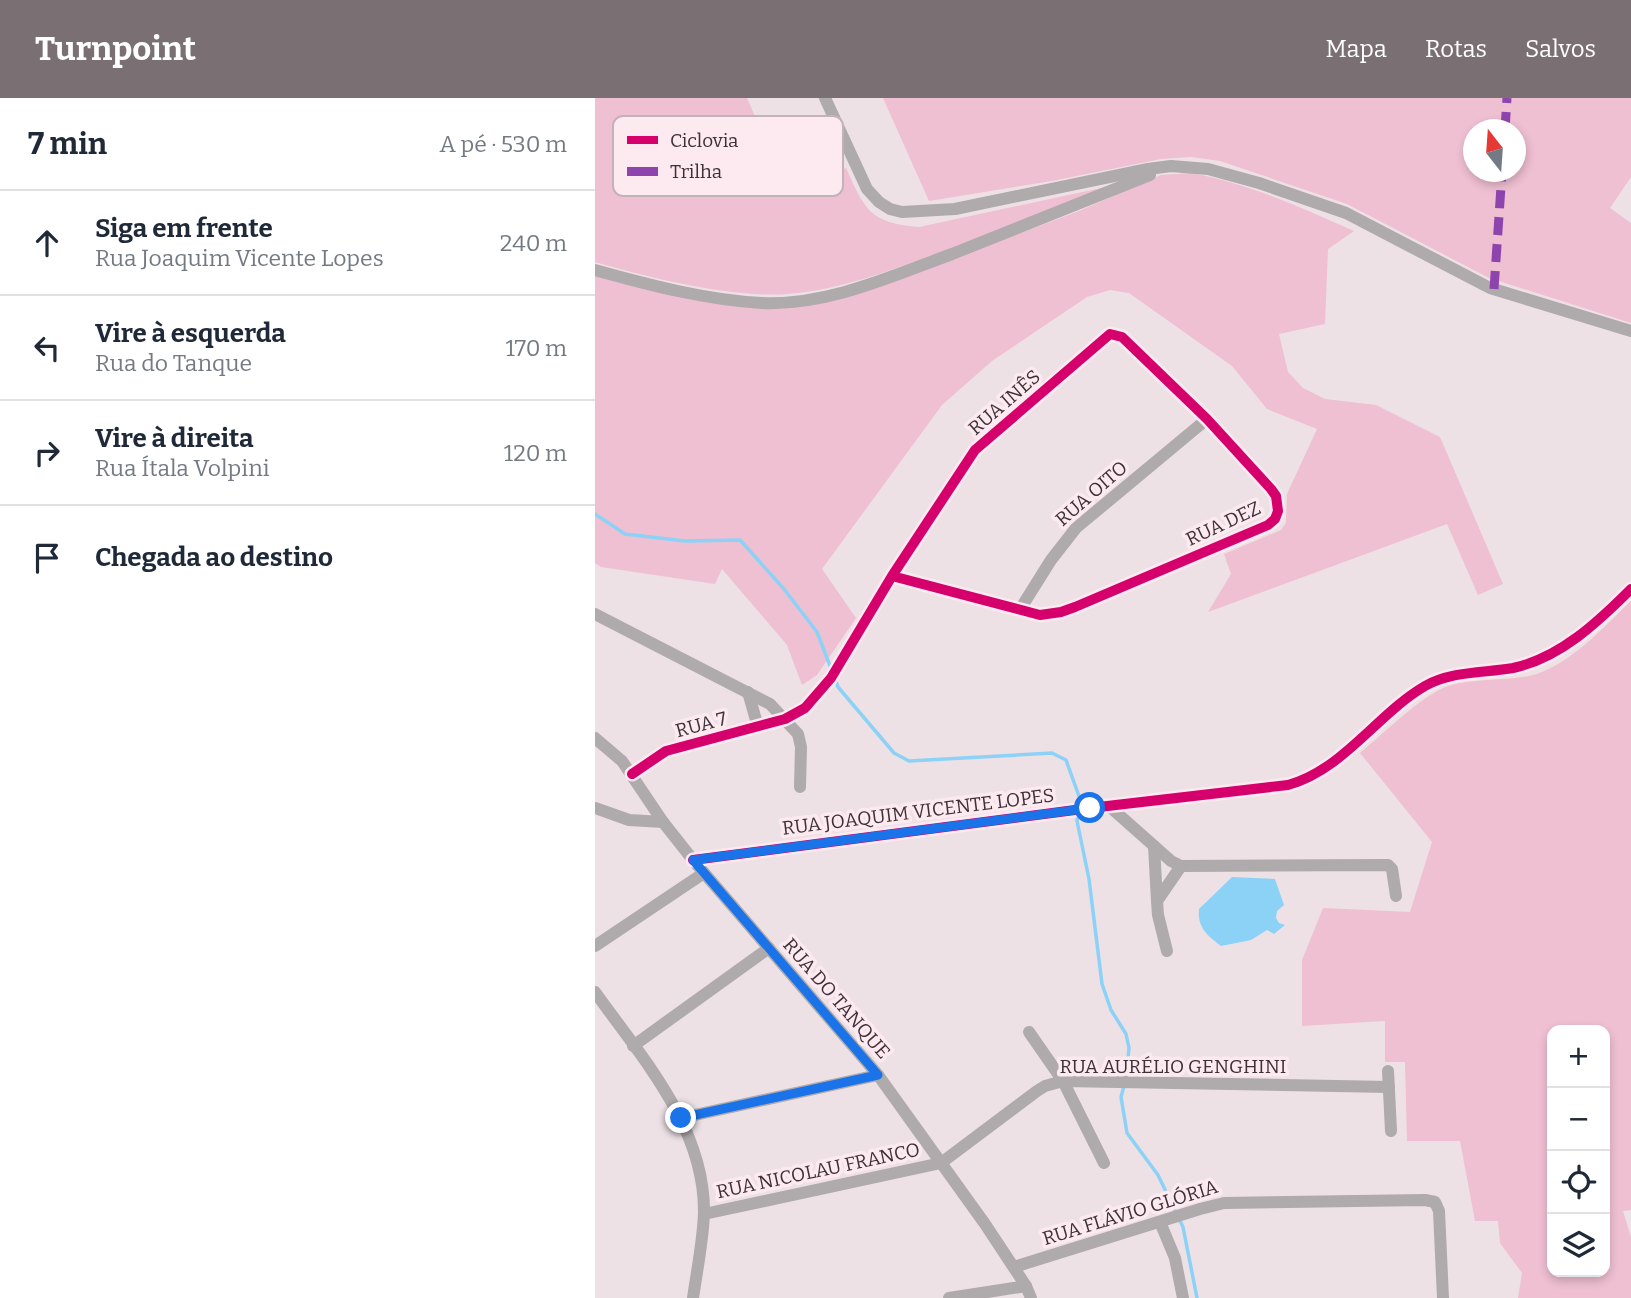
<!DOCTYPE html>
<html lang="pt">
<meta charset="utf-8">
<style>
:root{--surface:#fff;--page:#f2f2f3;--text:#1f2937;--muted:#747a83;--line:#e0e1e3;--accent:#7a6f73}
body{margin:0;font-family:Bitter,serif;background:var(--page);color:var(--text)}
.controls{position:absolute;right:21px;bottom:21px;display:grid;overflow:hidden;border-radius:14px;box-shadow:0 4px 10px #0003}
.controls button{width:63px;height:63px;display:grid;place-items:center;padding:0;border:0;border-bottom:2px solid var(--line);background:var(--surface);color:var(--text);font:35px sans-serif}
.compass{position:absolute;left:868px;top:21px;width:63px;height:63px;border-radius:50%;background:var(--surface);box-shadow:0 4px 10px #0003;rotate:343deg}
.stop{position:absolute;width:21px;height:21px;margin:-16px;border:5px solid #1a73e8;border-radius:50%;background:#fff}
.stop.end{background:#1a73e8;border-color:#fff;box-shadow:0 2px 7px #0008}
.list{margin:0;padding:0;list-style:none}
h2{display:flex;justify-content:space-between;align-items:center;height:91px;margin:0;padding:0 28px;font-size:30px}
h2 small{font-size:23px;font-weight:400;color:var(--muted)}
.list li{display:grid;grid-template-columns:46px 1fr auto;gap:21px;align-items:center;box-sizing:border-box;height:105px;padding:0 28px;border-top:2px solid var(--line)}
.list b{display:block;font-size:26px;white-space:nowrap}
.list p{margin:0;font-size:23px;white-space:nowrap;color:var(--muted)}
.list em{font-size:23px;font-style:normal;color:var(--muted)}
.icon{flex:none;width:38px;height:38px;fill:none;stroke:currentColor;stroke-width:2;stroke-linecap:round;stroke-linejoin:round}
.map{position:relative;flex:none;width:1036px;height:1200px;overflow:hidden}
header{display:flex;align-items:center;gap:42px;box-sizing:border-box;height:98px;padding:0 35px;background:var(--accent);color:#fff}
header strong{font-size:33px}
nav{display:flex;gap:38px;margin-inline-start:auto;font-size:24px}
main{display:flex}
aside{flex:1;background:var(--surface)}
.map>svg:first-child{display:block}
.green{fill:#efbfd2;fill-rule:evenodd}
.water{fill:#8cd2f7}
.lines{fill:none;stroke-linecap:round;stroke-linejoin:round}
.stream{stroke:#8cd2f7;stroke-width:3.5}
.minor{stroke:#afaaab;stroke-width:12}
.quiet{stroke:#8e44ad;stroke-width:9;stroke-dasharray:18 9;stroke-linecap:butt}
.cycleway-casing{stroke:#fdeaf1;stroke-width:15}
.cycleway{stroke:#d6006c;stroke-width:10}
.route{stroke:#1a73e8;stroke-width:9}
.labels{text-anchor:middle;stroke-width:7;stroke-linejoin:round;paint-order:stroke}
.street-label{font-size:19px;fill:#3c3236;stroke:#fdeaf1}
.key{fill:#fdeaf1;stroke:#c3b3b9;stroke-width:2}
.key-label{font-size:19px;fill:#3c3236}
</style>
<header>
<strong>Turnpoint</strong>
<nav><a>Mapa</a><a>Rotas</a><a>Salvos</a></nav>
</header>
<main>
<aside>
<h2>7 min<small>A pé · 530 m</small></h2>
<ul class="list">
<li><svg class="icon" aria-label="ahead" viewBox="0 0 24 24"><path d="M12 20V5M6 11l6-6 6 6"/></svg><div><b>Siga em frente</b><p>Rua Joaquim Vicente Lopes</p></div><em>240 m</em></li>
<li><svg class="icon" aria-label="left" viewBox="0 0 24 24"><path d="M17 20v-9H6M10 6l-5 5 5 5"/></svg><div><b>Vire à esquerda</b><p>Rua do Tanque</p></div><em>170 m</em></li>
<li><svg class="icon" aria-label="right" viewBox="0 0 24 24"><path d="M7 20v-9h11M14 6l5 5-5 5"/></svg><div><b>Vire à direita</b><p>Rua Ítala Volpini</p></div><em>120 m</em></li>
<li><svg class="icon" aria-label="arrive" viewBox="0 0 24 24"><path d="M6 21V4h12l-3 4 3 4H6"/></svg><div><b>Chegada ao destino</b></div></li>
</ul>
</aside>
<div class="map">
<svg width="1036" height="1200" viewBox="0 0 1036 1200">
<rect width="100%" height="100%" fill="#ede1e5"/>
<g class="green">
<path d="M 0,0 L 152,0 L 192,92 L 251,70 C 270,112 275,125 324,129 L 520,87 C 461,112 402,134 341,156 C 293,173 245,192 193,196 C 135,200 56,180 0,164 Z"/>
<path d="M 288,0 L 1036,0 L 1036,79 L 1015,110 L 1036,125 L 1036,225 L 894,180 L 752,106 L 625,63 L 596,59 L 566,61 L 457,83 L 334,103 ZM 878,32 L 920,32 L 920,74 L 878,74 Z"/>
<path d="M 597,75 C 654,86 706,109 759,133 L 733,151 L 730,226 L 684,236 L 693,274 L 708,290 L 730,301 L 781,307 L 845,339 L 908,486 L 883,497 L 852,426 L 613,514 L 636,476 L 629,456 L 686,432 L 691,425 L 692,396 L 722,331 L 672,311 L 637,268 L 534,195 L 515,192 L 492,199 L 397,263 L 347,307 L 227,471 L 261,520 L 222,577 L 207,587 L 192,547 L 127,471 L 120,486 L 6,469 L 0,465 L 0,177 L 98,202 L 148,208 L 274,192 L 484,113 L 566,77 Z"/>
<path d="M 1036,503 L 1036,1112 L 1028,1113 L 1036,1139 L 1036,1200 L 923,1200 L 927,1175 L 905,1145 L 903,1123 L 880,1123 L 865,1043 L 812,1043 L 810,964 L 790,964 L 790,923 L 707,928 L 707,862 L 728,810 L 815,814 L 837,744 L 765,655 C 788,636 819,605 844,592 C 870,579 905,584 934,578 C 972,570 1009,529 1036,503 ZM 1010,932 L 1010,1174 L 957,1174 L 957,932 Z"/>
</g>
<path class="water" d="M 637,779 L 680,781 L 689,807 L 682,813 L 681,820 L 684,825 L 690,827 L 679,836 L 672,832 L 656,842 L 626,848 C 613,838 602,830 604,811 Z"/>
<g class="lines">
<g class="stream">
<path d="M 0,416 L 30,436 L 90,443 L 145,442 L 189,491 L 222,534 L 237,573"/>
<path d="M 240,580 L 243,589 L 299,655 L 314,663 L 457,655 L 471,662 L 485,701 L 482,723 L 494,781 L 507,886 L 516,912 L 531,936 L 534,950 L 531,980"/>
<path d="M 529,988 L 526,999 L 532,1035 L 563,1077 L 588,1129 L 602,1200"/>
</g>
<g class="minor">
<path d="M 230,0 L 272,91 L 284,104 L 295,111 L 307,114 L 360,111 L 553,71 L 576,68 L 613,71 L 664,85 L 751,115 L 895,190 L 1036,233"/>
<path d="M 0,172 C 54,187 111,202 167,205 C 232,208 297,178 357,156 C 423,130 489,104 555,77"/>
<path d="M 424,513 L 456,462 L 481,430 L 612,321"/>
<path d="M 0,516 L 175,606 L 203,636 L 206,649 L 205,689"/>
<path d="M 153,594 L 163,629"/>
<path d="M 0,640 L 27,663 L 68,724 L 98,762 L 283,977 L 390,1126 L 431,1188 L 436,1200"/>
<path d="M 37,676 L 71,653 L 190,621 L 210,610 L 236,580 L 297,478 L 380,352 L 515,236 L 527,239 L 612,321 L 676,391 L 681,398 L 683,413 L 680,421 L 673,427 L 480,509 L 466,514 L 445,517 L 297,478"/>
<path d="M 514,708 L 576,763 L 586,768 L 793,767 L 797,771 L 801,798"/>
<path d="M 0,710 L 34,722 L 68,724"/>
<path d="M 559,748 L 562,803"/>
<path d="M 98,762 L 495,710 L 693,687 C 748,672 782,616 830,588 C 856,573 889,575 918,570 C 965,560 1003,524 1036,491"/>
<path d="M 0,848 L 109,775"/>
<path d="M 572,853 L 563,817 L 562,803 L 586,768"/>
<path d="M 0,894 C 47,960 110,1029 109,1115 C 108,1143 102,1172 98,1200"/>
<path d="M 434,934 L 468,983 L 509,1065"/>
<path d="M 38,948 L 174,850"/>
<path d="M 793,973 L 796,1033"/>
<path d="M 86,1020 L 283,977"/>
<path d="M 109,1116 L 346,1065 L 442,993 L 450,988 L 468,983 L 794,989"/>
<path d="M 565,1124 L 580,1160 L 588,1200"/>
<path d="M 419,1169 L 605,1111 L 629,1105 L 830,1102 L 840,1104 L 844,1113 L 848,1200"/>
<path d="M 354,1200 L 431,1188"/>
</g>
<g class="quiet">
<path d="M 910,32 L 912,0"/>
<path d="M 899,191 L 907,74"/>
</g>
<g class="cycleway-casing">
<g id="cycleway">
<path d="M 37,676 L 71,653 L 190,621 L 210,610 L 236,580 L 297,478 L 380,352 L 515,236 L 527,239 L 612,321 L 676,391 L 681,398 L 683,413 L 680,421 L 673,427 L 480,509 L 466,514 L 445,517 L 297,478"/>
<path d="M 98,762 L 495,710 L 693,687 C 748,672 782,616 830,588 C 856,573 889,575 918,570 C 965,560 1003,524 1036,491"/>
</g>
</g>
<use href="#cycleway" class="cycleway"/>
</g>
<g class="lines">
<path class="route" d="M 86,1020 L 283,977 L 98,762 L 495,710"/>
</g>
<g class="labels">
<g class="street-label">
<text transform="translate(409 304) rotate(-41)" y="7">RUA INÊS</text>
<text transform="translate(496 395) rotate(-41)" y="7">RUA OITO</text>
<text transform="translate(628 425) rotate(-25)" y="7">RUA DEZ</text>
<text transform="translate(106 626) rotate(-15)" y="7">RUA 7</text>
<text transform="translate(323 713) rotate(-7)" y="7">RUA JOAQUIM VICENTE LOPES</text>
<text transform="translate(242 900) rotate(49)" y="7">RUA DO TANQUE</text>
<text x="578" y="975">RUA AURÉLIO GENGHINI</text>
<text transform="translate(223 1072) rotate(-12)" y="7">RUA NICOLAU FRANCO</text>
<text transform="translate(535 1114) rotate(-17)" y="7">RUA FLÁVIO GLÓRIA</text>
</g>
</g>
<rect x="18" y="18" width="230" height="80" rx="10" class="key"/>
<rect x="32" y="38" width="31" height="8" fill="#d6006c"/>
<rect x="32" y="69" width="31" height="9" fill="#8e44ad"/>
<g class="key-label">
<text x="75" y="49">Ciclovia</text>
<text x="75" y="80">Trilha</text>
</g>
</svg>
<div class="controls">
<button>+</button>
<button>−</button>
<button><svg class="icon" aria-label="locate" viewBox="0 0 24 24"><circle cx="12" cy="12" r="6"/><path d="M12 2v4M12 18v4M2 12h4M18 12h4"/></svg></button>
<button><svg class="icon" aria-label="layers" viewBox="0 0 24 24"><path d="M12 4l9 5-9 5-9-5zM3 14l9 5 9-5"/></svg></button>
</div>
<svg class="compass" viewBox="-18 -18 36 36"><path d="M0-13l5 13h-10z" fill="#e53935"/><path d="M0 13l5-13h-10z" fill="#747a83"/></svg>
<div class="stop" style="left:495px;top:710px"></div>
<div class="stop end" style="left:86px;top:1020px"></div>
</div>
</main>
